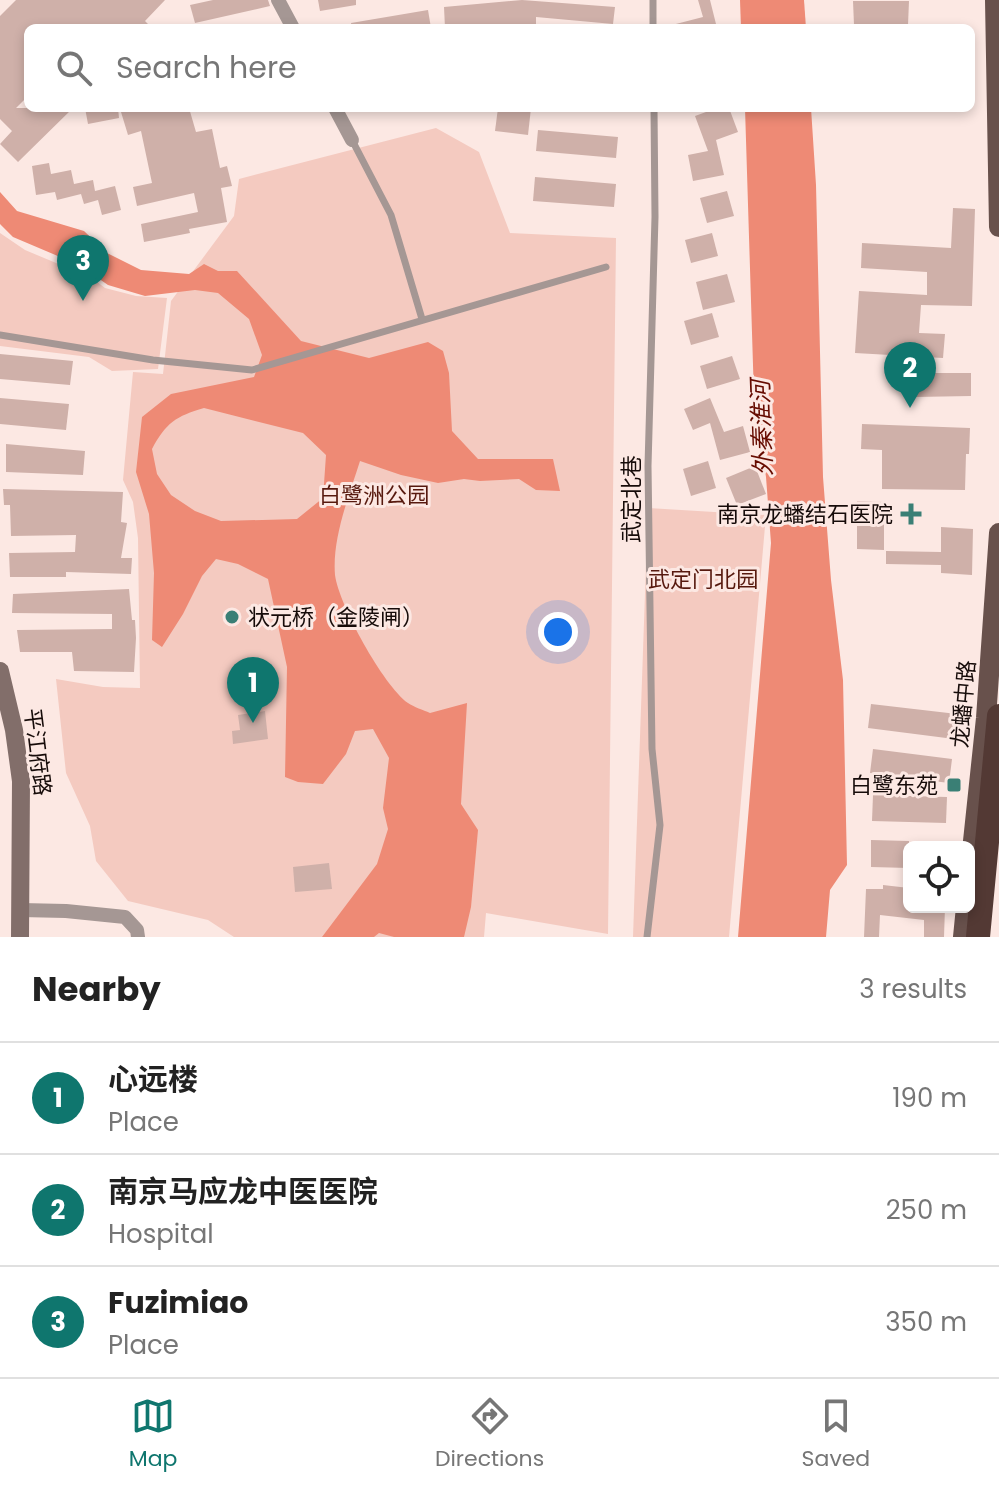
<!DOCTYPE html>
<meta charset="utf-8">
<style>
:root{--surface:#fff;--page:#f6f6f6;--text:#222;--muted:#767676;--line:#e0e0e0;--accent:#0f766e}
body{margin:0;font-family:Poppins,"Noto Sans SC",sans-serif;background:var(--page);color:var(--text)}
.controls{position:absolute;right:24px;bottom:24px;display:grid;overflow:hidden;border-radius:12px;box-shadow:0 4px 12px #0003}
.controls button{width:72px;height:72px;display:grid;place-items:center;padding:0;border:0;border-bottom:2px solid var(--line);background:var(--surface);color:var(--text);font:40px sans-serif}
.you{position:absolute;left:558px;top:632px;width:28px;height:28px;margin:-20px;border:6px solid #fff;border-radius:50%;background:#1a73e8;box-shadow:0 0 0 12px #1a73e833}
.badge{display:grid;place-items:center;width:52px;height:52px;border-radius:50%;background:var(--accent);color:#fff;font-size:26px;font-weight:700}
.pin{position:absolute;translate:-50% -66px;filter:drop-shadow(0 2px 4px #0008)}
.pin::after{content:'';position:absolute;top:42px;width:28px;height:24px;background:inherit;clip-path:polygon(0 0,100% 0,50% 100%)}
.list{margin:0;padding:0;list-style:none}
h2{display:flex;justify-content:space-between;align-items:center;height:104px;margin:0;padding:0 32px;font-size:34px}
h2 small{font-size:26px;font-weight:400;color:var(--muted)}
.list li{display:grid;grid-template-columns:52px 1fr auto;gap:24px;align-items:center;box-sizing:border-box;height:112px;padding:0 32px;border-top:2px solid var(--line)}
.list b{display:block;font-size:30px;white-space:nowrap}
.list p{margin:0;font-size:26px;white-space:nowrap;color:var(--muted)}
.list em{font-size:26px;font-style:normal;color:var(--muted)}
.icon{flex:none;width:44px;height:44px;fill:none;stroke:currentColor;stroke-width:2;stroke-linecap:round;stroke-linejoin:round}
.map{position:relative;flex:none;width:999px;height:937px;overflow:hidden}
.search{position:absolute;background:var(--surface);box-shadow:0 4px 12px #0003;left:24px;right:24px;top:24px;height:88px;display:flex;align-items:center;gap:20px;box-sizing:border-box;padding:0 28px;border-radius:12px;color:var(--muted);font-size:30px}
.sheet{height:440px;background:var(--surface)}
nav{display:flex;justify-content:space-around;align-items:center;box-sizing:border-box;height:112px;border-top:2px solid var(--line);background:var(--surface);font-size:22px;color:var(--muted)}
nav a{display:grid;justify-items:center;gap:4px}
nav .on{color:var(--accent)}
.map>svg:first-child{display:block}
.green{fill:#f4cac0}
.water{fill:#ee8a75;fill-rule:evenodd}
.building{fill:#cfb0a9}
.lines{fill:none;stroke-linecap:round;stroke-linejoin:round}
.lane{stroke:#a59794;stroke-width:7}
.street{stroke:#a59794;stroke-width:14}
.secondary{stroke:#826e6a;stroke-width:18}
.primary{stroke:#68514c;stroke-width:20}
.highway{stroke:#533934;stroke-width:24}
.poi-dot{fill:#3a7f75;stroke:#fce8e3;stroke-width:3}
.labels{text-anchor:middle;stroke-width:6;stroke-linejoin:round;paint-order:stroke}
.park-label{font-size:22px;fill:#57190e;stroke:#fce8e3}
.street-label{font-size:22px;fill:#160b09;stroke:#fce8e3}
.poi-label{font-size:22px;fill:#160b09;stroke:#fce8e3;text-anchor:end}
.water-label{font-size:24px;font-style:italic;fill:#660b00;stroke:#fce8e3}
</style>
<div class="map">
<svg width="999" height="937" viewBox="0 0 999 937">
<rect width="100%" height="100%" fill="#fce8e3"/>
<g class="green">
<path d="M 436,128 L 479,152 L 510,233 L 616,238 L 608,934 L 486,913 L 484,937 L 234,937 L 208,920 L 128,901 L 96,861 L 90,826 L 66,773 L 56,679 L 103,687 L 140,688 L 138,538 L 133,502 L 123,480 L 133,372 L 163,374 L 171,301 L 234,216 L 239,179 Z"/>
<path d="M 0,233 L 25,250 L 92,278 L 105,288 L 136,296 L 167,298 L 158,369 L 112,371 L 89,357 L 0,346 Z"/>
<path d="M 648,508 L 766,515 L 729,937 L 633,937 Z"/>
</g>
<g class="water">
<path d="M 740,0 L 804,0 L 806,28 L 741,28 Z"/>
<path d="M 745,108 L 811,108 L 816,185 L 823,477 L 831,580 L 843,680 L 847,865 L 830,890 L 826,937 L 738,937 L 771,543 L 766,477 L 754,397 Z"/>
<path d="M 0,192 L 17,211 L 84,231 L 107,253 L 141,270 L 189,274 L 204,264 L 218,271 L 237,271 L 301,341 L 369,358 L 428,342 L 443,351 L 449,373 L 452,431 L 478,459 L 553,459 L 560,491 L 536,490 L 519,479 L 480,481 L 464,479 L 438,483 L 401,475 L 360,461 C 349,496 332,538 335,575 C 339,605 383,685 408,703 C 414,707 423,710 430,713 L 467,703 L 461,804 L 478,830 L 471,907 L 464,937 L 394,937 L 379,933 L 374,937 L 322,937 L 377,864 L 388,829 L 383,808 L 389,758 L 373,729 L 355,731 L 346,754 L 323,784 L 298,782 L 285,777 L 287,667 L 268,579 L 238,564 L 216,559 L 202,576 L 183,614 L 162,647 L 152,640 L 154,573 L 149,514 L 136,472 L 142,417 L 171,394 L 254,377 L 262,355 L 249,319 L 218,293 L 195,290 L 145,296 L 108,285 L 79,265 L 13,237 L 0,224 ZM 204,408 L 303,433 L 326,455 L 323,498 L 297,519 L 221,521 L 195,511 L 171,495 L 157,474 L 152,449 C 166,423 176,416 204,408 Z"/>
</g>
<g class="building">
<path d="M 16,0 L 165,0 L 145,21 L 152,28 L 28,28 L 28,96 L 16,108 L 73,108 L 18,162 L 0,144 L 12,131 L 0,119 L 0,16 Z"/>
<path d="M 213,0 L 268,0 L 270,6 L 195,23 L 190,5 Z"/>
<path d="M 318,0 L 356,0 L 356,5 L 320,11 Z"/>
<path d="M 522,0 L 615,7 L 613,24 L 536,17 L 536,26 L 445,28 L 444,7 Z"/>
<path d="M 698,0 L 710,0 L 717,28 L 673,28 L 672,25 L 703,17 Z"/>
<path d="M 853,1 L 909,1 L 908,25 L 854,25 Z"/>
<path d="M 428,10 L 431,28 L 352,28 L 351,23 Z"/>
<path d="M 85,108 L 118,108 L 119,118 L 88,124 Z"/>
<path d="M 135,108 L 189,108 L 196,132 L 212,129 L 220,168 L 227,166 L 232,186 L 221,188 L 227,222 L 189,229 L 190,233 L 144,242 L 141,224 L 198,212 L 194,193 L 137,206 L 133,187 L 152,183 L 141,131 L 128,135 L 121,112 Z"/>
<path d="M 498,108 L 531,108 L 528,135 L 495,131 Z"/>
<path d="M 717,108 L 729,108 L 738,132 L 716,140 L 724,175 L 693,181 L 688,155 L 708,151 L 695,116 Z"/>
<path d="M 538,130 L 618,137 L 616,158 L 536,151 Z"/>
<path d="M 49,163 L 51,174 L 71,170 L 74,184 L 93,180 L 95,191 L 115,186 L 121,210 L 102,215 L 98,200 L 84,204 L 81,194 L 57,200 L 55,192 L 36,195 L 32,166 Z"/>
<path d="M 535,177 L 616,184 L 614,207 L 533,201 Z"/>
<path d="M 727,191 L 734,216 L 707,223 L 700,198 Z"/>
<path d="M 953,208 L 975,209 L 972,306 L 921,305 L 919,333 L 945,334 L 943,358 L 855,353 L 859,291 L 927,295 L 927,272 L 861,268 L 862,243 L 951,248 Z"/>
<path d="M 712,233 L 718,256 L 691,263 L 685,240 Z"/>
<path d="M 727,274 L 735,302 L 703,310 L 696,282 Z"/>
<path d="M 712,313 L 719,337 L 691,345 L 684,321 Z"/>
<path d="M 0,354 L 73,361 L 70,385 L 0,379 Z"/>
<path d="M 732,356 L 740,379 L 707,389 L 700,366 Z"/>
<path d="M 915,373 L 971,373 L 971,396 L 915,397 Z"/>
<path d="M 0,398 L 69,404 L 66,430 L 0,424 Z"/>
<path d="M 710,398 L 724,432 L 743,426 L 750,452 L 720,460 L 710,423 L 693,430 L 684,409 Z"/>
<path d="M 862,424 L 970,428 L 969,454 L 966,454 L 965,490 L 882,489 L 882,450 L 861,449 Z"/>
<path d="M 6,444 L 85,451 L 83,475 L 6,472 Z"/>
<path d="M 708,461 L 716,488 L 691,496 L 683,469 Z"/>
<path d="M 755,466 L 766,494 L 737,505 L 726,478 Z"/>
<path d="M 3,489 L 123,492 L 121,522 L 127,523 L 121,558 L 132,558 L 131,574 L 66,572 L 66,577 L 10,577 L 9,553 L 75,552 L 76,535 L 11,536 L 10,505 L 4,505 Z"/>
<path d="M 857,501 L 884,502 L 884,550 L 857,549 Z"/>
<path d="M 941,527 L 973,529 L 972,575 L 941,573 L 941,565 L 886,564 L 886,551 L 941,552 Z"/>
<path d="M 129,589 L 132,620 L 135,620 L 136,638 L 134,672 L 74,671 L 72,652 L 20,652 L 17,630 L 112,629 L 112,614 L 12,613 L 13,594 Z"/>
<path d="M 871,704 L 957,714 L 954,739 L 868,728 Z"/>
<path d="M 265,711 L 268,739 L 233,744 L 232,731 L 240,730 L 238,715 Z"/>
<path d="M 873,749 L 952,759 L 949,783 L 870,773 Z"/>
<path d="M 873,795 L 947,797 L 946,823 L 872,821 Z"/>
<path d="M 871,840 L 909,841 L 909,868 L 871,867 Z"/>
<path d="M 329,863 L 332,889 L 295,892 L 293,867 Z"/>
<path d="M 883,885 L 909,888 L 909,907 L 945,907 L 944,937 L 924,937 L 924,920 L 880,915 L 879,937 L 864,937 L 866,889 L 883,889 Z"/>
</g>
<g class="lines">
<g class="lane">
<path d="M 653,0 L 653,28"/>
<path d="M 352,140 L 391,215 L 422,319"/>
<path d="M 0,335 L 153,360 L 252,370 L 606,267"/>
<path d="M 647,937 L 660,825 L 652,749 L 648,466 L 655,217 L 654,108"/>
</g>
<g class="street">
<path d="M 278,0 L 293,28"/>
<path d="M 335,108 L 352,140"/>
<path d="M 21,910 L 66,911 L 125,917 L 137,930 L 138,937"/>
</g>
<path class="secondary" d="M 0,671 L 14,730 L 21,781 L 20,937"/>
<g class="primary">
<path d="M 995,0 L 999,227"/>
<path d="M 969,879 L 986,718 L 999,533"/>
<path d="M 963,937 L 966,907"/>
</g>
<path class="highway" d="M 978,937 L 999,716"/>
</g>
<g class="poi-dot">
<path d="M907 502h8v8h8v8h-8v8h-8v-8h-8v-8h8z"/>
<circle cx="232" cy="617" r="8"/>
<rect x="946" y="777" width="16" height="16" rx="4"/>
</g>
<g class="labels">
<g class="park-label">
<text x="374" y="503">白鹭洲公园</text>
<text x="703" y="587">武定门北园</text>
</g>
<g class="street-label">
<text transform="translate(631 499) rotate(-90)" y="8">武定北巷</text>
<text transform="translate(963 704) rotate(-85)" y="8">龙蟠中路</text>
<text transform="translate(38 752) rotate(83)" y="8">平江府路</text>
</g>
<g class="poi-label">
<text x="893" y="522">南京龙蟠结石医院</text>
<text x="248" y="625" text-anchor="start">状元桥（金陵闸）</text>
<text x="938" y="793">白鹭东苑</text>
</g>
<g class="water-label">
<text transform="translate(762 428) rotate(-92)" y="8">外秦淮河</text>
</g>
</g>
</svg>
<div class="controls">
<button><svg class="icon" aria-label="locate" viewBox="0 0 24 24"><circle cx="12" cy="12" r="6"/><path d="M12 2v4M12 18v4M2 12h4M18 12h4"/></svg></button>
</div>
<div class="you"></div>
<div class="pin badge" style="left:253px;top:723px">1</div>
<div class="pin badge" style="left:910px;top:408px">2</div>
<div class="pin badge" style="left:83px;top:301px">3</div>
<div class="search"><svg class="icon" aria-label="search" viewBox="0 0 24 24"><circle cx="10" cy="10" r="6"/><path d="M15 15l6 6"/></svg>Search here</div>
</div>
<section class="sheet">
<h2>Nearby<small>3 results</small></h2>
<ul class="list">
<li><span class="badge">1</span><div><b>心远楼</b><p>Place</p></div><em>190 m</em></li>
<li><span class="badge">2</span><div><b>南京马应龙中医医院</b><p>Hospital</p></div><em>250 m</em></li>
<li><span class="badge">3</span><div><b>Fuzimiao</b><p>Place</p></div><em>350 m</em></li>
</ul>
</section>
<nav>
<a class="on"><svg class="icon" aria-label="map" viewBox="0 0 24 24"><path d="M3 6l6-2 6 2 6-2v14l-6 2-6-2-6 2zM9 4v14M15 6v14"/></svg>Map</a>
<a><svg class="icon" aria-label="directions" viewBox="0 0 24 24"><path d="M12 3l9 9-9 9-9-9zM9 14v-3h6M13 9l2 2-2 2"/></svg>Directions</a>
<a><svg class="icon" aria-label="saved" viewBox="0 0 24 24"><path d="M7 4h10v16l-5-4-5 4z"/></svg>Saved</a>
</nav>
